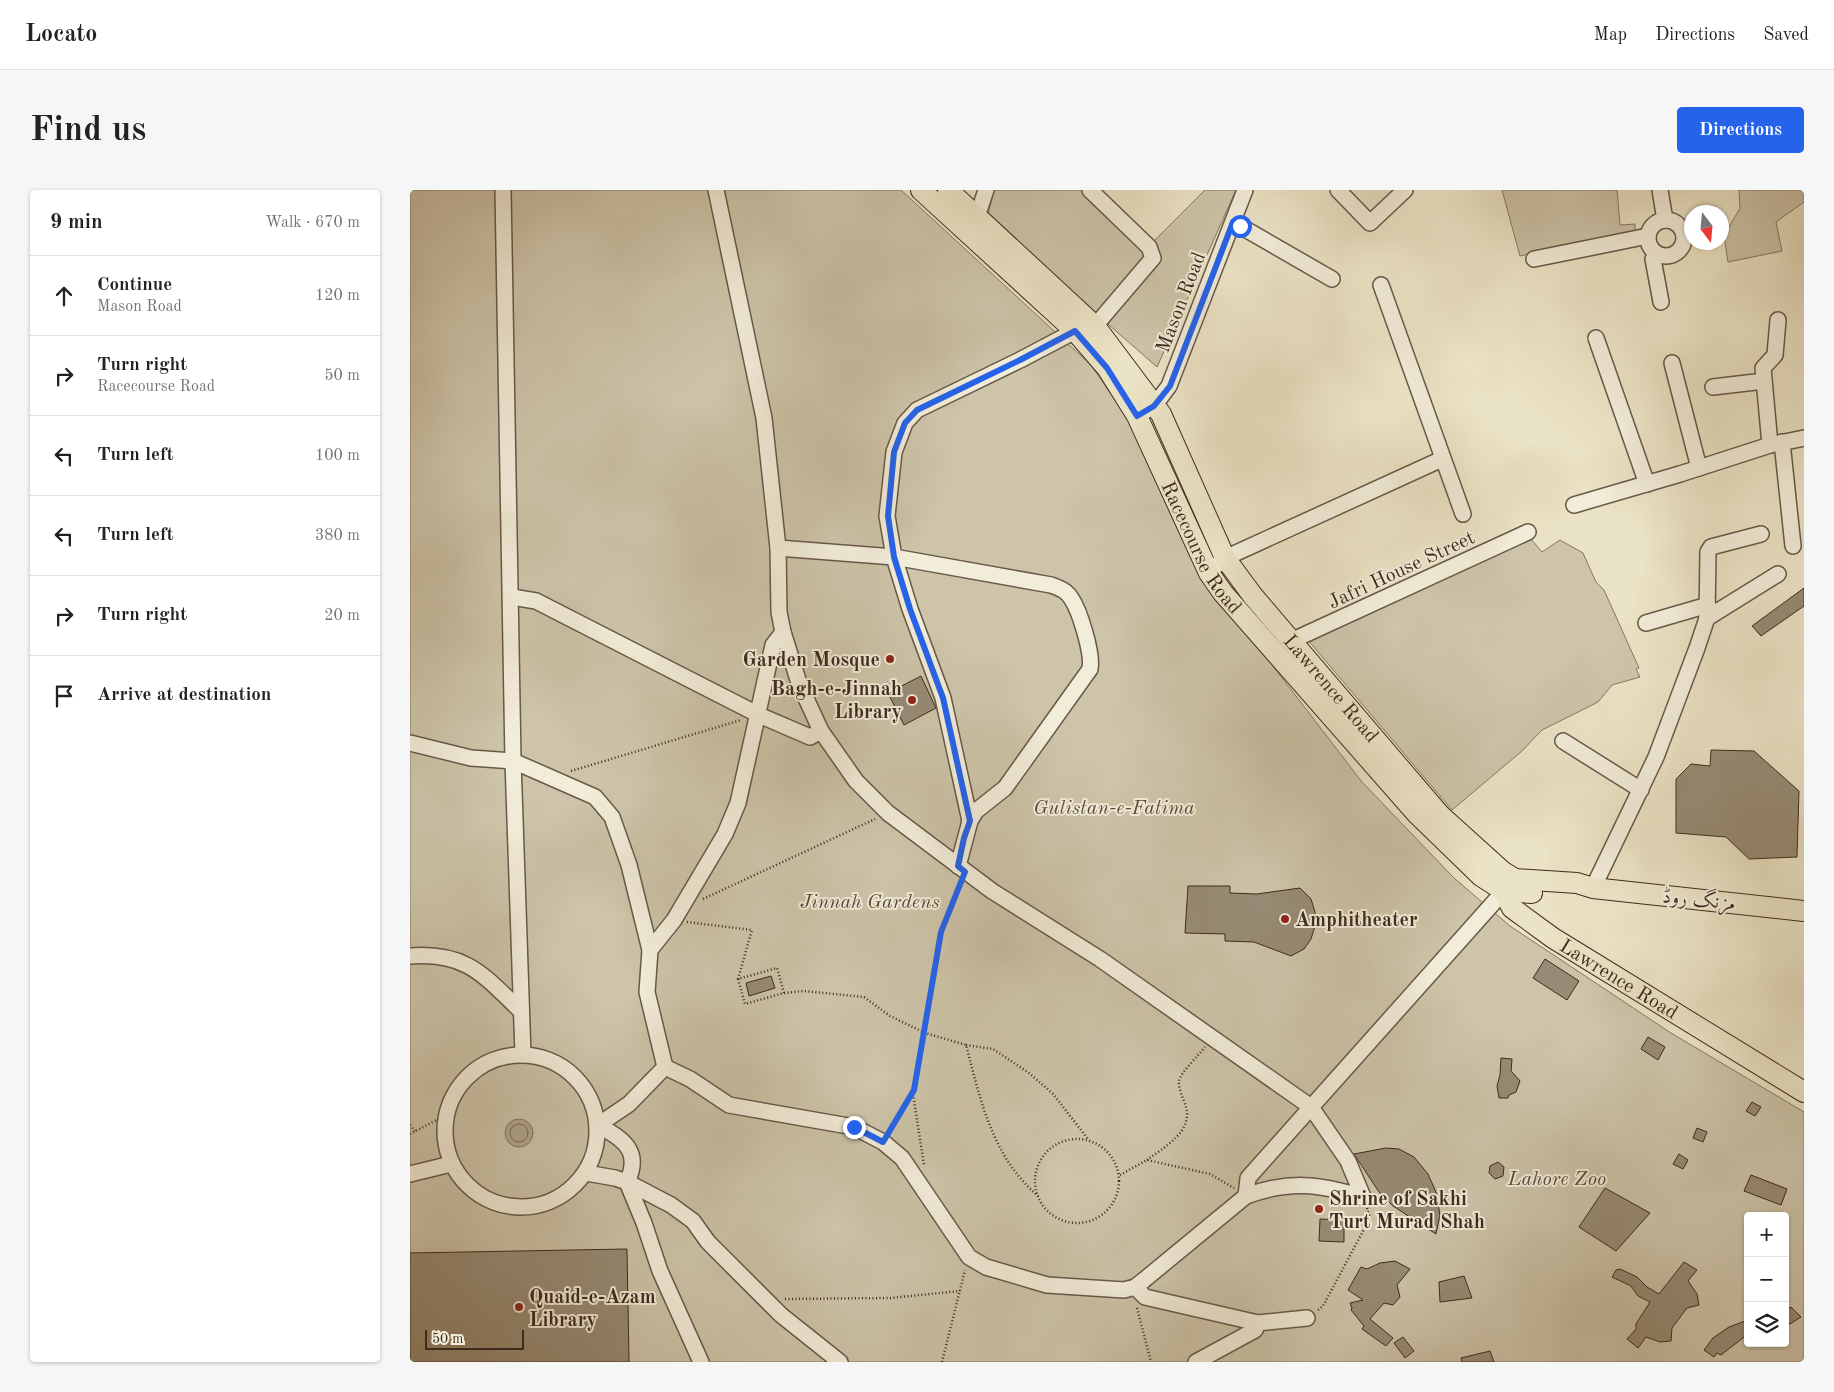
<!DOCTYPE html>
<meta charset="utf-8">
<style>
:root{--surface:#fff;--page:#f6f6f6;--text:#222;--muted:#767676;--line:#e0e0e0;--accent:#2563eb}
body{margin:0;font-family:"Old Standard TT",Amiri,serif;background:var(--page);color:var(--text)}
.controls{position:absolute;right:15px;bottom:15px;display:grid;overflow:hidden;border-radius:5px;box-shadow:0 1px 4px #0004}
.controls button{width:45px;height:45px;display:grid;place-items:center;padding:0;border:0;border-bottom:1px solid var(--line);background:var(--surface);color:var(--text);font:25px sans-serif}
.compass{position:absolute;left:1274px;top:15px;width:45px;height:45px;border-radius:50%;background:var(--surface);box-shadow:0 1px 4px #0004;rotate:164deg}
.scale{position:absolute;left:15px;bottom:12px;width:99px;box-sizing:border-box;padding-left:5px;border:2px solid #3d2b1e;border-top:0;font-size:14px;line-height:18px;white-space:nowrap;color:#3d2b1e;-webkit-text-stroke:4px #f2edd9;paint-order:stroke}
.stop{position:absolute;width:15px;height:15px;margin:-11px;border:4px solid #2563eb;border-radius:50%;background:#fff}
.stop.end{background:#2563eb;border-color:#fff;box-shadow:0 1px 5px #0008}
.list{margin:0;padding:0;list-style:none}
h2{display:flex;justify-content:space-between;align-items:center;height:65px;margin:0;padding:0 20px;font-size:21px}
h2 small{font-size:16px;font-weight:400;color:var(--muted)}
.list li{display:grid;grid-template-columns:32px 1fr auto;gap:15px;align-items:center;box-sizing:border-box;height:80px;padding:0 20px;border-top:1px solid var(--line)}
.list b{display:block;font-size:19px;white-space:nowrap}
.list p{margin:0;font-size:16px;white-space:nowrap;color:var(--muted)}
.list em{font-size:16px;font-style:normal;color:var(--muted)}
.icon{flex:none;width:28px;height:28px;fill:none;stroke:currentColor;stroke-width:2;stroke-linecap:round;stroke-linejoin:round}
.map{position:relative;flex:none;width:1394px;height:1172px;overflow:hidden;border-radius:5px}
header{display:flex;align-items:center;gap:30px;box-sizing:border-box;height:70px;padding:0 25px;background:var(--surface);border-bottom:1px solid var(--line)}
header strong{font-size:24px}
nav{display:flex;gap:28px;margin-inline-start:auto;font-size:18px}
.intro{display:flex;align-items:center;justify-content:space-between;box-sizing:border-box;height:120px;padding:0 30px}
h1{margin:0;font-size:35px}
.button{padding:12px 22px;border-radius:5px;background:var(--accent);color:#fff;font-size:18px;font-weight:700}
main{display:flex;gap:30px;padding:0 30px}
aside{flex:1;background:var(--surface);border-radius:5px;box-shadow:0 1px 4px #0004}
.map>svg:first-child{display:block}
.green{fill:#cdc4a9;stroke:#857864;fill-rule:evenodd}
.water{fill:#b0a48c;stroke:#827460}
.lines{fill:none;stroke-linecap:round;stroke-linejoin:round}
.shore{stroke:#766855;stroke-width:1}
.building{fill:#978b75;stroke:#3d2b1e}
.minor-casing{stroke:#685948;stroke-width:18}
.major-casing{stroke:#3d2b1e;stroke-width:22}
.path{stroke:#3d2b1e;stroke-width:2.5;stroke-dasharray:1 2.5;stroke-linecap:butt}
.minor{stroke:#f2edd9;stroke-width:15}
.major{stroke:#ebe3c5;stroke-width:20}
.route{stroke:#2563eb;stroke-width:6}
.poi-dot{fill:#8f2418;stroke:#f2edd9;stroke-width:2}
.labels{text-anchor:middle;stroke-width:4;stroke-linejoin:round;paint-order:stroke}
.street-label{font-size:20px;fill:#3d2b1e;stroke:#f2edd9}
.poi-label{font-size:20px;font-weight:bold;fill:#3d2b1e;stroke:#f2edd9;text-anchor:start}
.park-label{font-size:20px;font-style:italic;fill:#5a4a3a;stroke:#f2edd9}
</style>
<header>
<strong>Locato</strong>
<nav><a>Map</a><a>Directions</a><a>Saved</a></nav>
</header>
<div class="intro"><h1>Find us</h1><a class="button">Directions</a></div>
<main>
<aside>
<h2>9 min<small>Walk · 670 m</small></h2>
<ul class="list">
<li><svg class="icon" aria-label="ahead" viewBox="0 0 24 24"><path d="M12 20V5M6 11l6-6 6 6"/></svg><div><b>Continue</b><p>Mason Road</p></div><em>120 m</em></li>
<li><svg class="icon" aria-label="right" viewBox="0 0 24 24"><path d="M7 20v-9h11M14 6l5 5-5 5"/></svg><div><b>Turn right</b><p>Racecourse Road</p></div><em>50 m</em></li>
<li><svg class="icon" aria-label="left" viewBox="0 0 24 24"><path d="M17 20v-9H6M10 6l-5 5 5 5"/></svg><div><b>Turn left</b></div><em>100 m</em></li>
<li><svg class="icon" aria-label="left" viewBox="0 0 24 24"><path d="M17 20v-9H6M10 6l-5 5 5 5"/></svg><div><b>Turn left</b></div><em>380 m</em></li>
<li><svg class="icon" aria-label="right" viewBox="0 0 24 24"><path d="M7 20v-9h11M14 6l5 5-5 5"/></svg><div><b>Turn right</b></div><em>20 m</em></li>
<li><svg class="icon" aria-label="arrive" viewBox="0 0 24 24"><path d="M6 21V4h12l-3 4 3 4H6"/></svg><div><b>Arrive at destination</b></div></li>
</ul>
</aside>
<div class="map">
<svg width="1394" height="1172" viewBox="0 0 1394 1172">
<rect width="100%" height="100%" fill="#ebe3c5"/>
<filter id="stains"><feTurbulence type="fractalNoise" baseFrequency=".004" numOctaves="4"/><feColorMatrix values="0 0 0 0 .2 0 0 0 0 .09 0 0 0 0 .02 0 0 0 .5 -.17"/></filter>
<radialGradient id="worn" r=".72"><stop offset=".6" stop-color="#630" stop-opacity="0"/><stop offset="1" stop-color="#630" stop-opacity=".3"/></radialGradient>
<g class="green">
<path d="M 0,0 L 491,0 L 681,175 L 718,229 L 856,467 L 952,592 L 1044,688 L 1100,736 L 1261,843 L 1394,922 L 1394,1172 L 0,1172 ZM 1338,1026 L 1375,1026 L 1375,1153 L 1338,1153 Z"/>
<path d="M 584,0 L 680,0 L 740,55 L 795,0 L 826,0 L 747,177 L 577,28 Z"/>
<path d="M 1092,0 L 1207,0 L 1210,35 L 1225,34 L 1225,41 L 1110,66 Z"/>
<path d="M 1329,0 L 1394,0 L 1394,12 L 1366,32 L 1372,61 L 1318,72 L 1314,46 L 1330,18 Z"/>
<path d="M 1121,349 L 1132,362 L 1150,350 L 1173,363 L 1186,392 L 1194,400 L 1229,478 L 1226,479 L 1230,487 L 1202,495 L 1188,512 L 1132,540 L 1112,561 L 1042,620 L 897,449 Z"/>
</g>
<circle class="water" cx="109" cy="943" r="14"/>
<g class="lines">
<circle class="shore" cx="109" cy="943" r="9"/>
</g>
<g class="building">
<path d="M 1394,398 L 1394,416 L 1351,446 L 1342,436 Z"/>
<path d="M 511,486 L 526,518 L 494,535 L 478,503 Z"/>
<path d="M 1301,560 L 1344,561 L 1389,601 L 1387,667 L 1339,669 L 1316,647 L 1266,643 L 1266,589 L 1281,574 L 1300,576 Z"/>
<path d="M 778,696 L 820,696 L 820,703 L 847,704 L 890,698 L 901,709 L 905,722 L 905,736 L 901,749 L 894,759 L 881,766 L 844,752 L 815,751 L 815,744 L 775,743 Z"/>
<path d="M 1135,769 L 1169,791 L 1157,810 L 1123,788 Z"/>
<path d="M 361,786 L 365,798 L 339,806 L 336,793 Z"/>
<path d="M 1238,847 L 1255,857 L 1248,870 L 1231,859 Z"/>
<path d="M 1091,868 L 1102,869 L 1101,881 L 1110,891 L 1106,902 L 1099,905 L 1098,908 L 1089,908 L 1087,896 L 1090,885 Z"/>
<path d="M 1342,912 L 1351,917 L 1345,926 L 1336,921 Z"/>
<path d="M 1287,938 L 1297,942 L 1293,952 L 1283,948 Z"/>
<path d="M 976,958 L 989,959 L 1004,967 L 1018,984 L 1026,1002 L 1030,1025 L 1026,1044 L 983,1016 L 969,1002 L 944,964 Z"/>
<path d="M 1269,964 L 1278,970 L 1273,979 L 1263,974 Z"/>
<path d="M 1088,972 L 1094,977 L 1093,986 L 1085,989 L 1079,983 L 1080,976 Z"/>
<path d="M 1341,985 L 1377,999 L 1371,1015 L 1334,1001 Z"/>
<path d="M 1195,998 L 1240,1023 L 1206,1061 L 1169,1037 Z"/>
<path d="M 910,1029 L 934,1030 L 934,1052 L 909,1051 Z"/>
<path d="M 217,1059 L 219,1172 L 0,1172 L 0,1063 Z"/>
<path d="M 985,1071 L 1000,1079 L 987,1095 L 990,1107 L 983,1115 L 974,1113 L 960,1129 L 983,1148 L 976,1156 L 952,1139 L 954,1136 L 941,1120 L 942,1118 L 940,1113 L 953,1110 L 938,1100 L 951,1077 L 957,1079 L 970,1073 Z"/>
<path d="M 1274,1072 L 1287,1080 L 1278,1091 L 1287,1104 L 1289,1115 L 1277,1118 L 1262,1138 L 1261,1151 L 1250,1152 L 1236,1147 L 1228,1158 L 1217,1149 L 1226,1139 L 1226,1134 L 1240,1112 L 1228,1106 L 1221,1096 L 1202,1087 L 1206,1080 L 1210,1079 L 1227,1087 L 1237,1097 L 1249,1104 Z"/>
<path d="M 1054,1086 L 1062,1108 L 1030,1112 L 1029,1092 Z"/>
<path d="M 1381,1117 L 1391,1127 L 1375,1137 L 1375,1122 Z"/>
<path d="M 1338,1130 L 1338,1144 L 1311,1165 L 1307,1163 L 1304,1167 L 1294,1160 L 1303,1148 L 1319,1137 Z"/>
<path d="M 993,1147 L 1004,1161 L 995,1168 L 984,1153 Z"/>
<path d="M 1080,1161 L 1084,1172 L 1052,1172 L 1051,1168 Z"/>
</g>
<g class="lines">
<g class="minor-casing">
<g id="minor">
<path d="M 93,0 L 103,571 L 113,865"/>
<path d="M 680,0 L 739,57 L 743,68 L 685,136"/>
<path d="M 928,0 L 960,33 L 995,0"/>
<path d="M 1250,0 L 1255,30"/>
<circle cx="1256" cy="48" r="18"/>
<path d="M 823,32 L 922,89"/>
<path d="M 562,33 L 567,27 L 576,0"/>
<path d="M 1246,64 L 1243,69 L 1251,112"/>
<path d="M 1124,69 L 1238,46"/>
<path d="M 971,95 L 1053,324"/>
<path d="M 1186,148 L 1237,294"/>
<path d="M 1262,173 L 1289,278"/>
<path d="M 1303,197 L 1354,191"/>
<path d="M 727,226 L 744,216 L 759,196 L 835,0"/>
<path d="M 1372,252 L 1383,356"/>
<path d="M 1360,255 L 1353,178 L 1365,165 L 1368,130"/>
<path d="M 1164,315 L 1270,284 L 1360,255 L 1394,248"/>
<path d="M 368,358 L 484,367 L 641,395 C 649,398 656,400 661,408 C 670,421 683,464 680,479 L 595,598 L 566,621 L 560,631 L 548,676"/>
<path d="M 807,375 L 815,368 L 1032,269"/>
<path d="M 102,407 L 126,411 L 349,525 L 400,547 L 411,541"/>
<path d="M 1297,428 L 1368,384"/>
<path d="M 1236,433 L 1298,415"/>
<path d="M 373,442 L 389,493 L 411,541 L 446,591 L 478,623 L 582,701 L 690,769 L 901,917 L 938,971 L 953,1007"/>
<path d="M 881,451 L 1118,342"/>
<path d="M 1153,551 L 1231,600"/>
<path d="M 0,553 L 61,568 L 103,571 L 185,607 L 202,627 L 219,675 L 240,760"/>
<path d="M 560,631 L 533,508 L 500,419 L 484,367 L 477,326 L 484,262 L 495,233 L 507,220 L 610,170 L 665,141 L 670,134"/>
<path d="M 1183,698 L 1246,567 L 1287,458 L 1297,428 L 1298,362 L 1301,357 L 1351,344"/>
<path d="M 0,766 C 57,762 73,785 111,821"/>
<circle cx="111" cy="941" r="76"/>
<path d="M 255,877 L 280,889 L 319,915 L 444,937 L 473,952 L 492,968 L 559,1067 L 576,1077 L 637,1095 L 714,1100 L 725,1097 L 734,1090 L 836,1006 L 838,988 L 1094,701"/>
<path d="M 176,983 L 205,988 L 217,992 L 261,1015 L 283,1031 L 298,1052 L 371,1125 L 430,1172"/>
<path d="M 0,984 L 41,974"/>
<path d="M 836,1006 C 879,990 910,994 953,1007"/>
<path d="M 725,1097 L 735,1107 L 848,1133 L 845,1140 L 786,1172"/>
<path d="M 848,1133 L 897,1128"/>
<path d="M 291,1172 L 250,1081 L 234,1033 L 217,992 C 232,961 213,949 188,935 L 219,914 L 255,877 L 237,802 L 240,760 L 264,730 L 315,644 L 328,613 L 363,455 L 373,442 L 369,422 L 368,358 L 354,228 L 306,0"/>
</g>
</g>
<g class="major-casing">
<g id="major">
<path id="s1" d="M 511,0 L 665,141 L 697,178 L 727,226 L 799,383 L 813,403 L 1006,623 L 1071,686 L 1094,701 L 1122,703"/>
<path id="s2" d="M 538,0 L 685,136 L 751,224 L 815,368 L 843,406 L 1030,625 L 1092,681 L 1105,689 L 1167,693 L 1183,698 L 1394,721"/>
<path id="s3" d="M 1096,690 L 1096,707 L 1102,718 L 1143,748 L 1394,902"/>
</g>
</g>
<g class="path">
<path d="M 161,581 L 331,530"/>
<path d="M 293,709 L 465,629"/>
<path d="M 277,732 L 342,740 L 328,789"/>
<path d="M 374,803 L 367,778 L 328,789 L 335,814 L 374,803 L 394,801 L 454,807 L 480,826 L 515,843 L 556,855 C 571,912 582,966 628,1006"/>
<path d="M 556,855 L 583,859 L 619,883 L 643,904 L 678,949"/>
<path d="M 503,904 L 514,975"/>
<path d="M 0,935 L 5,941"/>
<path d="M 479,941 L 505,900 L 531,742 L 550,695"/>
<path d="M 0,944 L 36,925"/>
<circle cx="667" cy="991" r="42"/>
<path d="M 737,970 C 754,957 783,942 776,917 C 774,910 768,899 769,891 C 770,883 789,865 795,857"/>
<path d="M 710,985 L 737,970 L 800,984 L 824,998"/>
<path d="M 375,1109 L 480,1108 L 550,1101"/>
<path d="M 727,1118 L 741,1172"/>
<path d="M 908,1120 L 913,1116 L 960,1028 L 957,1018"/>
<path d="M 532,1172 L 555,1080"/>
</g>
<use href="#minor" class="minor"/>
<use href="#major" class="major"/>
</g>
<g class="lines">
<path class="route" d="M 444,937 L 473,952 L 504,900 L 531,742 L 555,682 L 548,676 L 554,648 L 560,631 L 533,508 L 500,419 L 484,367 L 478,326 L 484,262 L 495,233 L 507,220 L 610,170 L 665,141 L 697,178 L 727,226 L 744,216 L 760,196 L 823,32 L 830,36"/>
</g>
<g class="poi-dot">
<circle cx="480" cy="469" r="5"/>
<circle cx="502" cy="510" r="5"/>
<circle cx="875" cy="729" r="5"/>
<circle cx="909" cy="1019" r="5"/>
<circle cx="109" cy="1117" r="5"/>
</g>
<g class="labels">
<g class="street-label">
<text transform="translate(770 112) rotate(-69)" y="7">Mason Road</text>
<text dy="7" stroke="none"><textPath href="#s1" startOffset="461">Racecourse Road</textPath></text>
<text transform="translate(991 379) rotate(-25)" y="7">Jafri House Street</text>
<text dy="7" stroke="none"><textPath href="#s2" startOffset="636">Lawrence Road</textPath></text>
<text transform="translate(1289 709) rotate(6)" y="7">مزنگ روڈ</text>
<text dy="7" stroke="none"><textPath href="#s3" startOffset="158">Lawrence Road</textPath></text>
</g>
<g class="poi-label">
<text x="470" y="476" text-anchor="end">Garden Mosque</text>
<text x="492" y="505" text-anchor="end">Bagh-e-Jinnah<tspan x="492" dy="23">Library</tspan></text>
<text x="885" y="736">Amphitheater</text>
<text x="919" y="1015">Shrine of Sakhi<tspan x="919" dy="23">Turt Murad Shah</tspan></text>
<text x="119" y="1113">Quaid-e-Azam<tspan x="119" dy="23">Library</tspan></text>
</g>
<g class="park-label">
<text x="704" y="624">Gulistan-e-Fatima</text>
<text x="460" y="718">Jinnah Gardens</text>
<text x="1147" y="995">Lahore Zoo</text>
</g>
</g>
<rect width="100%" height="100%" filter="url(#stains)"/>
<rect width="100%" height="100%" fill="url(#worn)"/>
</svg>
<div class="controls">
<button>+</button>
<button>−</button>
<button><svg class="icon" aria-label="layers" viewBox="0 0 24 24"><path d="M12 4l9 5-9 5-9-5zM3 14l9 5 9-5"/></svg></button>
</div>
<svg class="compass" viewBox="-18 -18 36 36"><path d="M0-13l5 13h-10z" fill="#e53935"/><path d="M0 13l5-13h-10z" fill="#767676"/></svg>
<div class="scale">50 m</div>
<div class="stop" style="left:830px;top:36px"></div>
<div class="stop end" style="left:444px;top:937px"></div>
</div>
</main>
